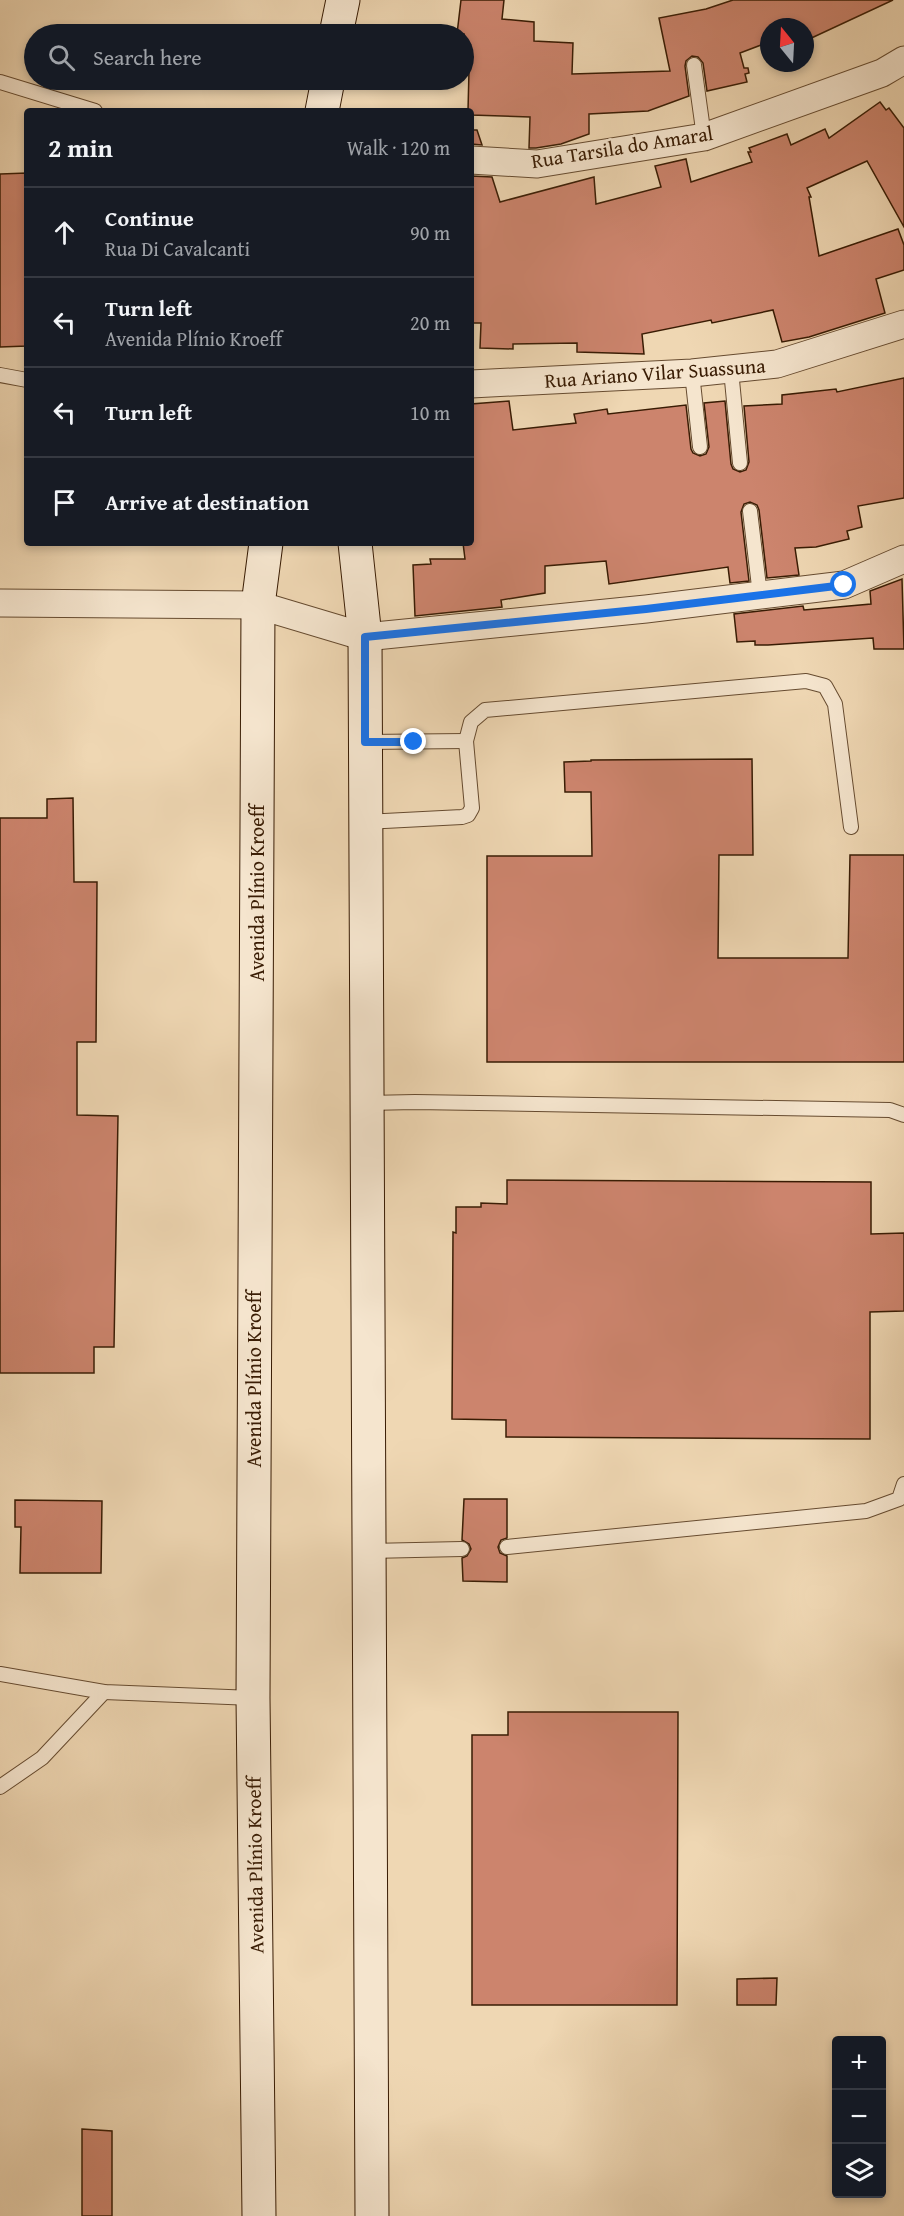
<!DOCTYPE html>
<meta charset="utf-8">
<style>
:root{--surface:#171b24;--page:#20242c;--text:#f1f3f6;--muted:#9ea1a6;--line:#363941}
body{margin:0;font-family:"Gentium Book Plus",serif;background:var(--page);color:var(--text)}
.controls{position:absolute;right:18px;bottom:18px;display:grid;overflow:hidden;border-radius:6px;box-shadow:0 3px 9px #0003}
.controls button{width:54px;height:54px;display:grid;place-items:center;padding:0;border:0;border-bottom:2px solid var(--line);background:var(--surface);color:var(--text);font:30px sans-serif}
.compass{position:absolute;left:760px;top:18px;width:54px;height:54px;border-radius:50%;background:var(--surface);box-shadow:0 3px 9px #0003;rotate:342deg}
.stop{position:absolute;width:18px;height:18px;margin:-14px;border:4px solid #1a73e8;border-radius:50%;background:#fff}
.stop.end{background:#1a73e8;border-color:#fff;box-shadow:0 2px 6px #0008}
.list{margin:0;padding:0;list-style:none}
h2{display:flex;justify-content:space-between;align-items:center;height:78px;margin:0;padding:0 24px;font-size:26px}
h2 small{font-size:20px;font-weight:400;color:var(--muted)}
.list li{display:grid;grid-template-columns:39px 1fr auto;gap:18px;align-items:center;box-sizing:border-box;height:90px;padding:0 24px;border-top:2px solid var(--line)}
.list b{display:block;font-size:22px;white-space:nowrap}
.list p{margin:0;font-size:20px;white-space:nowrap;color:var(--muted)}
.list em{font-size:20px;font-style:normal;color:var(--muted)}
.icon{flex:none;width:33px;height:33px;fill:none;stroke:currentColor;stroke-width:2;stroke-linecap:round;stroke-linejoin:round}
.map{position:relative;flex:none;width:904px;height:2216px;overflow:hidden}
.search{position:absolute;background:var(--surface);box-shadow:0 3px 9px #0003;left:24px;top:24px;width:450px;height:66px;display:flex;align-items:center;gap:15px;box-sizing:border-box;padding:0 21px;border-radius:33px;color:var(--muted);font-size:22px}
.panel{position:absolute;background:var(--surface);box-shadow:0 3px 9px #0003;left:24px;top:108px;width:450px;height:438px;border-radius:6px}
.map>svg:first-child{display:block}
.building{fill:#cc846d;stroke:#391c04;stroke-width:1.5}
.lines{fill:none;stroke-linecap:round;stroke-linejoin:round}
.lane-casing{stroke:#664b30;stroke-width:16}
.street-casing{stroke:#664b30;stroke-width:29}
.secondary-casing{stroke:#391c04;stroke-width:35}
.lane{stroke:#f5e5ce;stroke-width:14}
.street{stroke:#f5e5ce;stroke-width:27}
.secondary{stroke:#f5e5ce;stroke-width:33}
.route{stroke:#1a73e8;stroke-width:8}
.labels{text-anchor:middle;stroke-width:5;stroke-linejoin:round;paint-order:stroke}
.street-label{font-size:20px;fill:#391c04;stroke:#f5e5ce}
</style>
<div class="map">
<svg width="904" height="2216" viewBox="0 0 904 2216">
<rect width="100%" height="100%" fill="#efd7b3"/>
<filter id="stains"><feTurbulence type="fractalNoise" baseFrequency=".00333" numOctaves="4"/><feColorMatrix values="0 0 0 0 .2 0 0 0 0 .09 0 0 0 0 .02 0 0 0 .5 -.17"/></filter>
<radialGradient id="worn" r=".72"><stop offset=".6" stop-color="#630" stop-opacity="0"/><stop offset="1" stop-color="#630" stop-opacity=".3"/></radialGradient>
<g class="building">
<path d="M 461,0 L 504,0 L 502,19 L 534,22 L 534,41 L 573,43 L 572,74 L 670,71 L 659,18 L 706,9 L 733,0 L 893,0 L 805,41 L 805,27 L 769,27 L 769,42 L 740,53 L 744,68 L 748,68 L 749,73 L 745,74 L 747,82 L 707,91 L 703,63 L 698,57 L 692,56 L 686,61 L 685,66 L 689,96 L 648,111 L 589,114 L 589,134 L 561,144 L 536,148 L 529,148 L 530,117 L 471,115 L 471,111 L 468,111 L 469,70 L 464,69 L 464,34 L 457,34 Z"/>
<path d="M 880,102 L 886,110 L 889,108 L 904,128 L 904,227 L 867,161 L 807,188 L 811,197 L 809,197 L 819,256 L 898,229 L 904,245 L 904,270 L 876,279 L 885,313 L 809,337 L 782,342 L 773,310 L 712,323 L 711,320 L 642,334 L 644,354 L 577,352 L 577,343 L 513,344 L 513,349 L 480,348 L 481,323 L 471,323 L 471,176 L 492,177 L 500,202 L 594,177 L 596,204 L 661,187 L 655,166 L 686,159 L 691,182 L 752,162 L 748,152 L 751,152 L 749,148 L 787,134 L 791,145 L 825,129 L 829,138 Z"/>
<path d="M 471,130 L 477,130 L 482,145 L 471,144 Z"/>
<path d="M 27,173 L 27,346 L 0,347 L 0,174 Z"/>
<path d="M 904,378 L 904,498 L 858,506 L 862,527 L 847,531 L 849,539 L 816,547 L 795,548 L 799,575 L 767,578 L 759,510 L 757,505 L 750,502 L 744,504 L 741,512 L 749,581 L 730,583 L 728,567 L 609,584 L 606,561 L 545,566 L 545,593 L 501,600 L 502,607 L 415,616 L 413,565 L 431,564 L 430,559 L 465,559 L 463,543 L 471,543 L 471,404 L 509,401 L 513,430 L 576,423 L 574,414 L 607,409 L 608,414 L 686,405 L 691,449 L 693,453 L 700,456 L 706,454 L 709,447 L 704,403 L 725,401 L 731,464 L 733,469 L 740,472 L 746,470 L 749,462 L 744,406 L 782,404 L 782,395 L 836,389 L 837,392 Z"/>
<path d="M 902,579 L 904,649 L 874,649 L 873,638 L 768,645 L 755,645 L 755,641 L 737,642 L 734,614 L 803,606 L 804,610 L 871,604 L 870,591 Z"/>
<path d="M 752,759 L 753,855 L 719,855 L 718,958 L 848,958 L 850,855 L 904,855 L 904,1062 L 487,1062 L 487,856 L 592,856 L 591,792 L 565,792 L 564,762 L 591,761 L 591,760 Z"/>
<path d="M 73,798 L 74,882 L 97,882 L 96,1042 L 77,1042 L 77,1115 L 118,1116 L 114,1347 L 94,1347 L 94,1373 L 0,1373 L 0,818 L 47,818 L 47,799 Z"/>
<path d="M 507,1180 L 871,1182 L 871,1234 L 904,1233 L 904,1311 L 870,1312 L 870,1439 L 506,1437 L 506,1420 L 452,1419 L 453,1232 L 456,1233 L 456,1207 L 481,1207 L 481,1203 L 507,1204 Z"/>
<path d="M 464,1499 L 507,1499 L 507,1538 L 501,1540 L 498,1547 L 500,1553 L 507,1556 L 507,1582 L 463,1581 L 462,1558 L 467,1556 L 471,1549 L 469,1544 L 462,1540 Z"/>
<path d="M 15,1500 L 102,1501 L 101,1573 L 20,1573 L 21,1527 L 15,1527 Z"/>
<path d="M 508,1712 L 678,1712 L 677,2005 L 472,2005 L 472,1735 L 508,1735 Z"/>
<path d="M 777,1978 L 776,2005 L 737,2005 L 737,1979 Z"/>
<path d="M 82,2129 L 112,2131 L 112,2216 L 82,2216 Z"/>
</g>
<g class="lines">
<g class="lane-casing">
<g id="lane">
<path d="M 694,65 L 704,137"/>
<path d="M 0,82 L 95,111"/>
<path d="M 731,370 L 740,463"/>
<path d="M 692,373 L 700,447"/>
<path d="M 0,375 L 27,380"/>
<path d="M 750,511 L 760,595"/>
<path d="M 365,742 L 466,741"/>
<path d="M 365,822 L 462,817 L 468,815 L 472,808 L 466,741 L 471,722 L 485,710 L 806,681 L 825,686 L 835,704 L 851,827"/>
<path d="M 367,1103 L 415,1102 L 890,1110 L 904,1115"/>
<path d="M 507,1547 L 866,1511 L 899,1499 L 904,1484"/>
<path d="M 369,1551 L 462,1549"/>
<path d="M 0,1674 L 104,1692 L 253,1698"/>
<path d="M 0,1787 L 42,1758 L 104,1692"/>
</g>
</g>
<g class="street-casing">
<g id="street">
<path d="M 471,160 L 537,164 L 704,137 L 882,73 L 904,60"/>
<path d="M 471,384 L 692,373 L 777,364 L 904,324"/>
<path d="M 0,603 L 258,605 L 365,637 L 646,609 L 844,585 L 904,559"/>
</g>
</g>
<g class="secondary-casing">
<g id="secondary">
<path d="M 336,34 L 343,0"/>
<path d="M 322,111 L 328,80"/>
<path d="M 355,543 L 365,637 L 372,2216"/>
<path d="M 259,2216 L 253,1698 L 258,605 L 266,543"/>
</g>
</g>
<use href="#lane" class="lane"/>
<use href="#street" class="street"/>
<use href="#secondary" class="secondary"/>
</g>
<g class="lines">
<path class="route" d="M 414,742 L 365,742 L 365,637 L 646,609 L 844,585"/>
</g>
<g class="labels">
<g class="street-label">
<text transform="translate(622 147) rotate(-9)" y="7">Rua Tarsila do Amaral</text>
<text transform="translate(655 373) rotate(-4)" y="7">Rua Ariano Vilar Suassuna</text>
<text transform="translate(257 893) rotate(-90)" y="7">Avenida Plínio Kroeff</text>
<text transform="translate(254 1379) rotate(-90)" y="7">Avenida Plínio Kroeff</text>
<text transform="translate(255 1865) rotate(-91)" y="7">Avenida Plínio Kroeff</text>
</g>
</g>
<rect width="100%" height="100%" filter="url(#stains)"/>
<rect width="100%" height="100%" fill="url(#worn)"/>
</svg>
<div class="controls">
<button>+</button>
<button>−</button>
<button><svg class="icon" aria-label="layers" viewBox="0 0 24 24"><path d="M12 4l9 5-9 5-9-5zM3 14l9 5 9-5"/></svg></button>
</div>
<svg class="compass" viewBox="-18 -18 36 36"><path d="M0-13l5 13h-10z" fill="#e53935"/><path d="M0 13l5-13h-10z" fill="#9ea1a6"/></svg>
<div class="stop" style="left:844px;top:585px"></div>
<div class="stop end" style="left:414px;top:742px"></div>
<div class="search"><svg class="icon" aria-label="search" viewBox="0 0 24 24"><circle cx="10" cy="10" r="6"/><path d="M15 15l6 6"/></svg>Search here</div>
<section class="panel">
<h2>2 min<small>Walk · 120 m</small></h2>
<ul class="list">
<li><svg class="icon" aria-label="ahead" viewBox="0 0 24 24"><path d="M12 20V5M6 11l6-6 6 6"/></svg><div><b>Continue</b><p>Rua Di Cavalcanti</p></div><em>90 m</em></li>
<li><svg class="icon" aria-label="left" viewBox="0 0 24 24"><path d="M17 20v-9H6M10 6l-5 5 5 5"/></svg><div><b>Turn left</b><p>Avenida Plínio Kroeff</p></div><em>20 m</em></li>
<li><svg class="icon" aria-label="left" viewBox="0 0 24 24"><path d="M17 20v-9H6M10 6l-5 5 5 5"/></svg><div><b>Turn left</b></div><em>10 m</em></li>
<li><svg class="icon" aria-label="arrive" viewBox="0 0 24 24"><path d="M6 21V4h12l-3 4 3 4H6"/></svg><div><b>Arrive at destination</b></div></li>
</ul>
</section>
</div>
